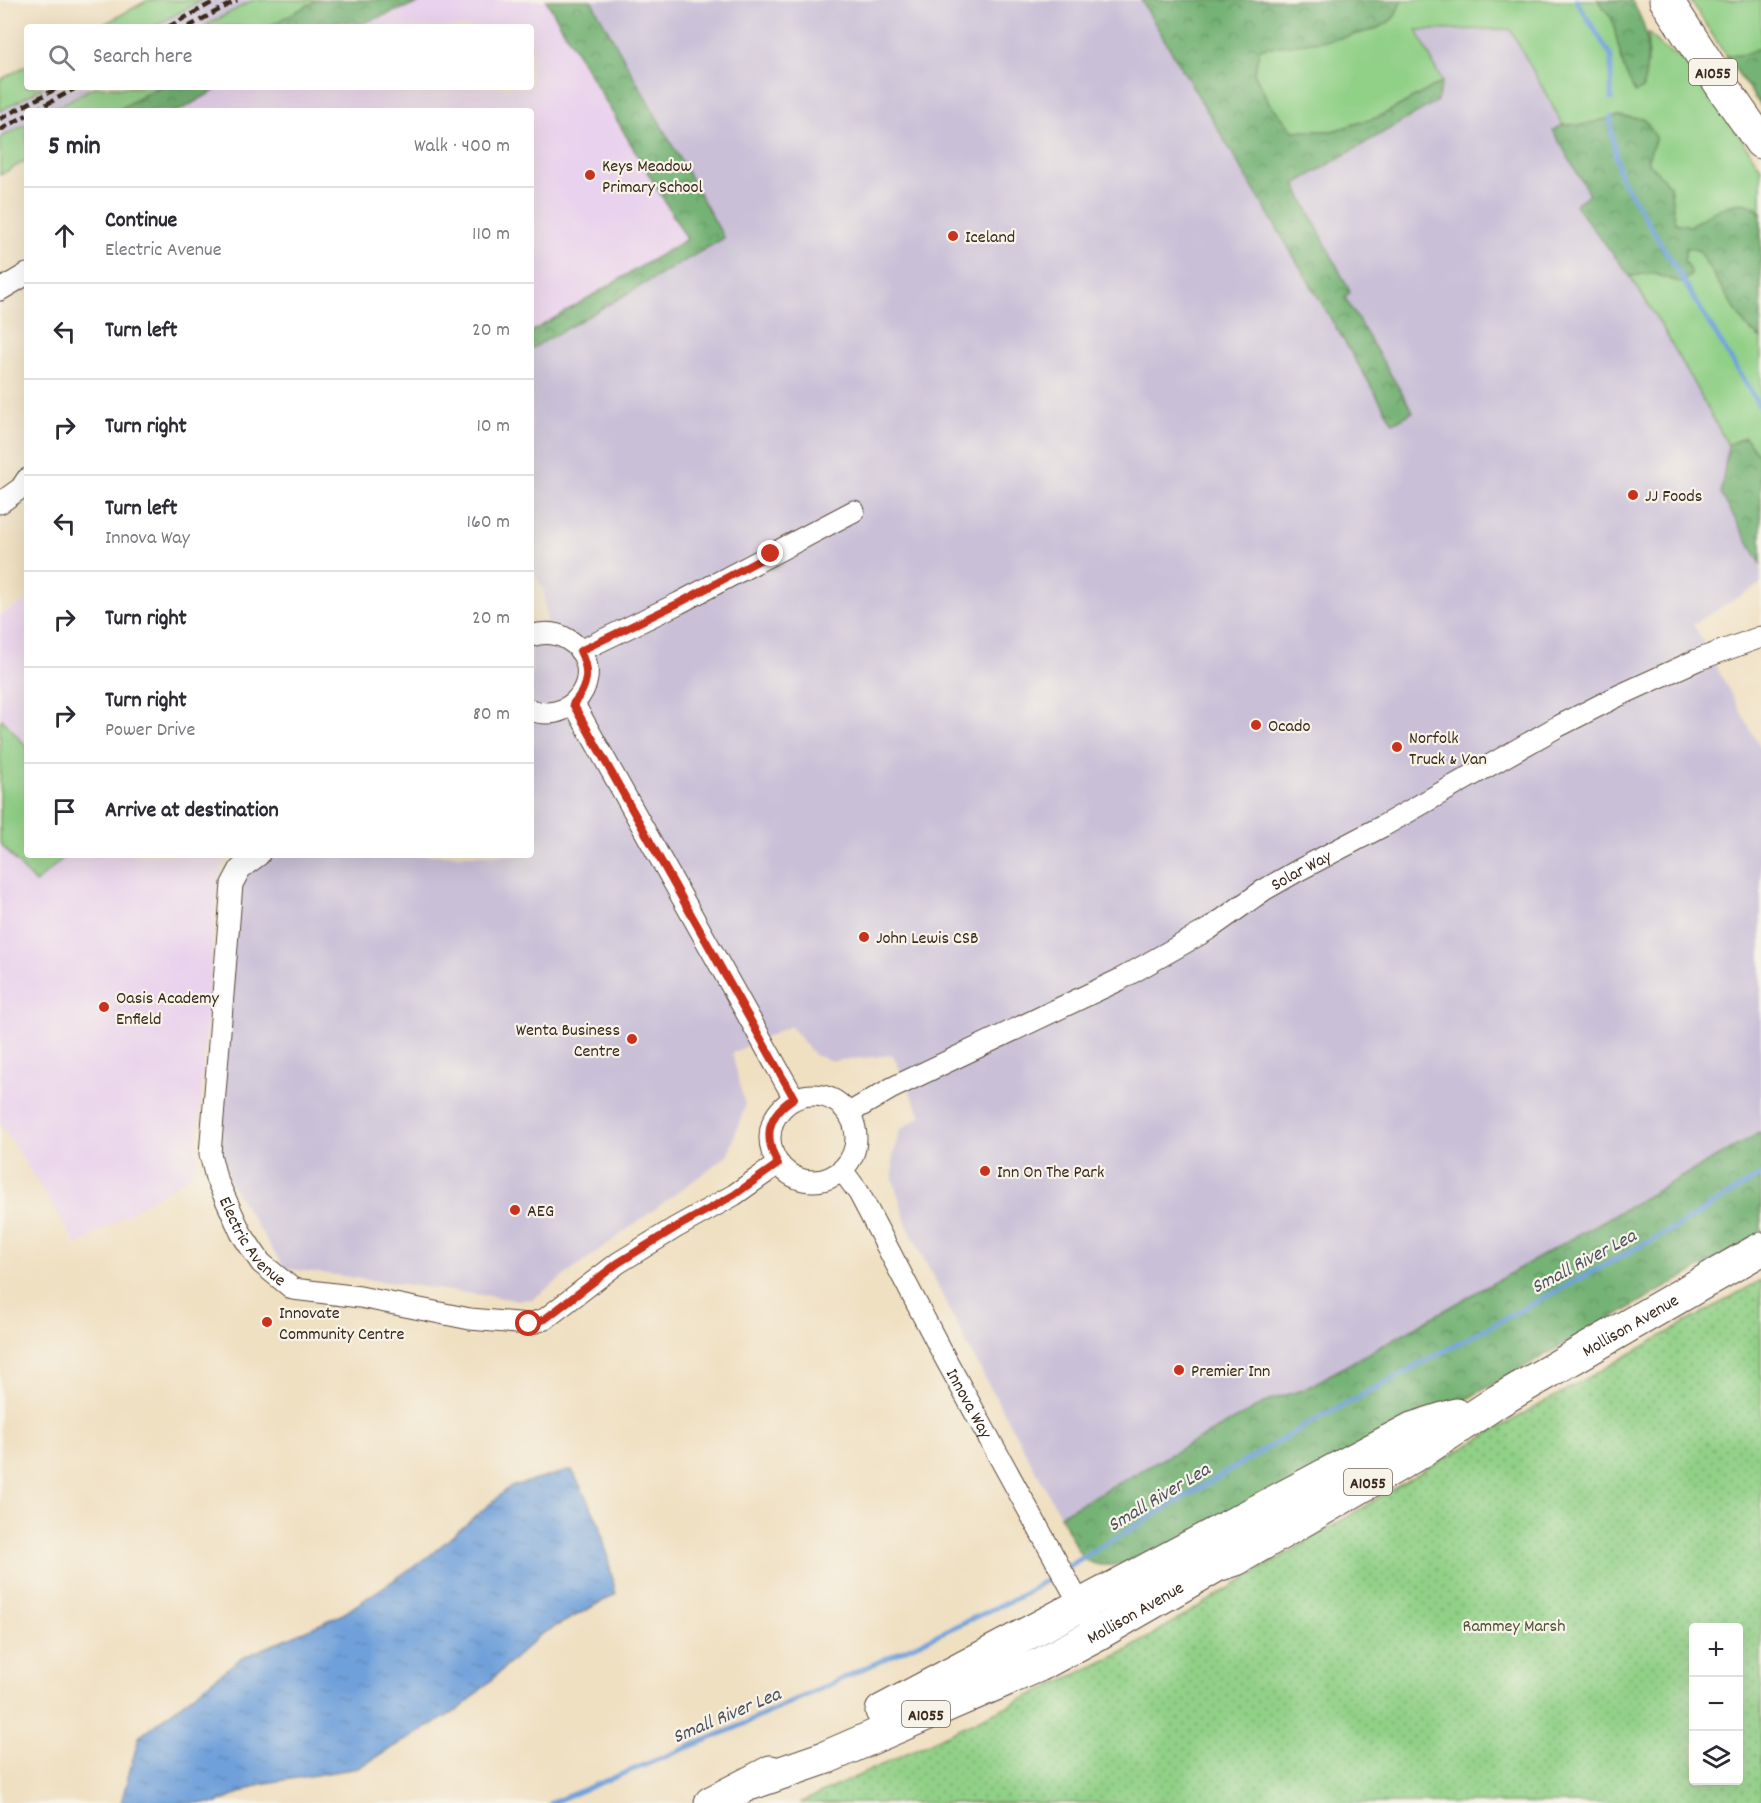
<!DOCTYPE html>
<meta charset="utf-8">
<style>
:root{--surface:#fff;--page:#f2f2f3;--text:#2b2b33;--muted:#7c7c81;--line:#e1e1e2}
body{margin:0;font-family:Dekko,sans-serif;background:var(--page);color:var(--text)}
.controls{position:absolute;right:18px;bottom:18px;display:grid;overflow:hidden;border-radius:6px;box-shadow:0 6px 24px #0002}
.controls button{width:54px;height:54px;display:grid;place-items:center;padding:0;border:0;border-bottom:2px solid var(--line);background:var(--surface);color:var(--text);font:30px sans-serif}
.stop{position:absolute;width:18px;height:18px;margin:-14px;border:4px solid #c8321e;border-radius:50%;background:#fff}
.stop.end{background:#c8321e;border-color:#fff;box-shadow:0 2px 6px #0008}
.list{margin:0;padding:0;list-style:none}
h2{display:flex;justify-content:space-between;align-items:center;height:78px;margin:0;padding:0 24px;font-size:26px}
h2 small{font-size:20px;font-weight:400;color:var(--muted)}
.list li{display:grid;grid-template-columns:39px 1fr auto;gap:18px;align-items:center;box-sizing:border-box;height:96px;padding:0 24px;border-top:2px solid var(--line)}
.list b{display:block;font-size:22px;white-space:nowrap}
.list p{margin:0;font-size:20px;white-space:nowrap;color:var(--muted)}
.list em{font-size:20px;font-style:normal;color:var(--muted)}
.icon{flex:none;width:33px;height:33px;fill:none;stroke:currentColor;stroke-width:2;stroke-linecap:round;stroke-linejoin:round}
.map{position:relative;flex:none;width:1761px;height:1803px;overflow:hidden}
.search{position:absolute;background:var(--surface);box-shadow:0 6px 24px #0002;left:24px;top:24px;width:510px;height:66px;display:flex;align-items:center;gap:15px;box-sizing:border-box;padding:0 21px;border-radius:6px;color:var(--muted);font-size:22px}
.panel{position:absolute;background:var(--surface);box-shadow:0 6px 24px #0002;left:24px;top:108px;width:510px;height:750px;border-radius:6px}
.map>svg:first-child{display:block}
.built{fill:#e9d2ed}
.industrial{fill:#c9bfd7}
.green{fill:#91d087;stroke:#667d52;stroke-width:1.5}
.forest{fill:url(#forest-crowns);stroke:#586e49;stroke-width:1.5}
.park{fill:url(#park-dots);stroke:#667d52;stroke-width:1.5;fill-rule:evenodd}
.water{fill:url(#water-ripples);stroke:#56657c;stroke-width:1.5}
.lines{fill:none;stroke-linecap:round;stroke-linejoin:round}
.stream{stroke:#70a0da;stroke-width:5}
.minor-casing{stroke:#564537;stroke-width:23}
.primary-casing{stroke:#564537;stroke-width:35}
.minor{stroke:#fff;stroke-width:21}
.primary{stroke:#fff;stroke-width:33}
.rail{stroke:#3b2a1e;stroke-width:4.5;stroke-dasharray:9 4.5;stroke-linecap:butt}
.route{stroke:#c8321e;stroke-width:8}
.poi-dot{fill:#c8321e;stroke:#f7f3e8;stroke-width:2}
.labels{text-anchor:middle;stroke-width:4.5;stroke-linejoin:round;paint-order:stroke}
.shield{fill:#f7f3e8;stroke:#73665b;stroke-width:1.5}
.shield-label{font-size:16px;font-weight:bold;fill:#3b2a1e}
.poi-label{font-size:18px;fill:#3b2a1e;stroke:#f7f3e8;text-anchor:start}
.street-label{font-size:18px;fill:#3b2a1e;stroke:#f7f3e8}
.park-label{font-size:18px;fill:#505438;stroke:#f7f3e8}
.water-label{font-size:20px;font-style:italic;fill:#4e5360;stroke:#f7f3e8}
</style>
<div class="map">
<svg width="1761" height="1803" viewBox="0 0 1761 1803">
<defs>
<pattern id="forest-crowns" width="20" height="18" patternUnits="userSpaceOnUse" patternTransform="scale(1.5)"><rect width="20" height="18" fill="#74b274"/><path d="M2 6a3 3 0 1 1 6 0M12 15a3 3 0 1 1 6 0" fill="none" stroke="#60915f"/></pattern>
<pattern id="park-dots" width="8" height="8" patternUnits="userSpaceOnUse" patternTransform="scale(1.5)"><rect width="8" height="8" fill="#91d087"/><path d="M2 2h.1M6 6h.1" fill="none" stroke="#78a96e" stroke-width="1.8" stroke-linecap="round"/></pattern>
<pattern id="water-ripples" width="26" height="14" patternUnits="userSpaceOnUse" patternTransform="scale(1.5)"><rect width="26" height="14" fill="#70a0da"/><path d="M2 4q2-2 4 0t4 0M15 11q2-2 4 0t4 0" fill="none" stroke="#5d83b0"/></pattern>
</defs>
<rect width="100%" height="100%" fill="#f7f3e8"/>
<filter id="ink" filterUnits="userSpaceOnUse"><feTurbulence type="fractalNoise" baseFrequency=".0167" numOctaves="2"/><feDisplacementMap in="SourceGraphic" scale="12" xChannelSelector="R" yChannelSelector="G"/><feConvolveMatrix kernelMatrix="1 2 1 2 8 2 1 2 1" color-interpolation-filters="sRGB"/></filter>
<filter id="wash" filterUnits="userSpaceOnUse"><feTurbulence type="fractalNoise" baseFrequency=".008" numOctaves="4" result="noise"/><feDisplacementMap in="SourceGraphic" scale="24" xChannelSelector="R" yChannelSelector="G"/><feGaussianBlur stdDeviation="1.35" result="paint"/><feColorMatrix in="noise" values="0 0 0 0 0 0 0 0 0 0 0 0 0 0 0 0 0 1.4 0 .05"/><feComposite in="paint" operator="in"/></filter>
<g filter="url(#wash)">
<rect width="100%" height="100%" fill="#f0e0c2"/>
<g class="built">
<path d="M 427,0 L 546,0 L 687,239 L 531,332 L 531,111 L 179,111 L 221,87 L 531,87 L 531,27 L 324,27 L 335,21 L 360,24 Z"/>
<path d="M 27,600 L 27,855 L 230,855 L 221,869 L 217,891 L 196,1161 L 193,1171 L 186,1179 L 77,1245 L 0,1123 L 0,616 Z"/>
</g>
<g class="industrial">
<path d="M 202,0 L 253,0 L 203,27 L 153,27 Z"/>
<path d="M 591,0 L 1141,0 L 1393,423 L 1412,411 L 1345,297 L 1349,292 L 1295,184 L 1437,101 L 1442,81 L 1416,30 L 1510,29 L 1563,125 L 1553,130 L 1589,194 L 1575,205 L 1630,276 L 1661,325 L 1728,445 L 1721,494 L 1761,564 L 1761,584 L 1693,624 L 1761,749 L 1761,1132 L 1305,1389 L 1270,1400 L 1060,1515 L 966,1343 L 907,1225 L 893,1179 L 893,1155 L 900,1130 L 921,1116 L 893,1055 L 833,1061 L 814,1055 L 790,1026 L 732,1053 L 745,1106 L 728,1155 L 533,1299 L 517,1300 L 284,1268 L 220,1167 L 235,855 L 531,855 L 531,632 L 547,620 L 543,589 L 531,568 L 531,349 L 724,238 Z"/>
<path d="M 44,87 L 94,87 L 50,111 L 27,111 L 27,124 L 0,138 L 0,111 Z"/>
</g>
<g class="green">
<path d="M 148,0 L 202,0 L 153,27 L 99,27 Z"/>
<path d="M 253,0 L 318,0 L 269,27 L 203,27 Z"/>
<path d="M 1402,0 L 1598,0 L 1612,19 L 1624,69 L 1648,64 L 1648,33 C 1660,46 1671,56 1689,60 L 1761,168 L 1761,214 L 1756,206 L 1712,212 L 1690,226 L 1675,223 L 1670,186 L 1647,161 L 1656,137 L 1618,116 L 1583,125 L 1563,125 L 1510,29 L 1417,30 L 1442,82 L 1379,117 L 1332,131 L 1293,131 L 1268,101 L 1254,72 L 1260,48 C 1289,44 1377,39 1394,17 C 1397,12 1399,5 1402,0 Z"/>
<path d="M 1690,0 L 1761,0 L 1761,47 L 1747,54 L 1726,56 Z"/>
<path d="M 27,65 L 27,87 L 44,87 L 0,111 L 0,80 Z"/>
<path d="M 94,87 L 159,87 L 116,111 L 50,111 Z"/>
<path d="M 27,124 L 27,160 L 0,175 L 0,138 Z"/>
<path d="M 1686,247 L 1698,250 L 1745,325 L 1761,339 L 1761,454 L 1757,453 L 1744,437 L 1728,445 L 1661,325 L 1630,276 L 1652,273 L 1671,280 L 1684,261 Z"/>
<path d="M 2,719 L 27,747 L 27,855 L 67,855 L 35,883 L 0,843 L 0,721 Z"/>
</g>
<g class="forest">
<path d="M 317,0 L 427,0 L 360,24 L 335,21 L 324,27 L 268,27 Z"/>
<path d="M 546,0 L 591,0 L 724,238 L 531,349 L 531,332 L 687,239 Z"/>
<path d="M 1141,0 L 1402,0 C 1399,5 1397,12 1394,17 C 1377,39 1289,44 1260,48 L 1254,73 L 1268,101 L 1293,131 L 1332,131 L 1379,117 L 1442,82 L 1437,101 L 1295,184 L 1350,292 L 1345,298 L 1413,412 L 1393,423 Z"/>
<path d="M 1598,0 L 1631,0 C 1651,30 1650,54 1643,88 L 1635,93 L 1624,69 L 1612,19 Z"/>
<path d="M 1761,47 L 1761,106 L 1726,56 L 1747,54 Z"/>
<path d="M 159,87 L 221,87 L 179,111 L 116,111 Z"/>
<path d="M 1618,116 L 1644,119 L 1656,137 L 1647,161 L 1670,186 L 1675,223 L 1690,226 C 1709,214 1744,189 1761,214 L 1761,339 L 1745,325 L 1698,250 L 1686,248 L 1684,261 L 1692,274 L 1682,283 L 1652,273 L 1630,276 L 1575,205 L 1589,194 L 1553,130 L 1563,125 L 1583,125 Z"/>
<path d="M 1745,437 L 1757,453 L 1761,454 L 1761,564 L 1721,494 L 1728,445 Z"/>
<path d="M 1761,1132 L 1761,1234 L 1447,1410 L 1142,1559 C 1124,1563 1098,1572 1083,1557 C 1076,1550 1065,1524 1060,1515 L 1270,1400 L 1305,1389 Z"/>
</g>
<path class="park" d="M 1761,1280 L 1761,1803 L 800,1803 L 1126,1651 L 1428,1468 ZM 1694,1628 L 1738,1628 L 1738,1780 L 1694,1780 Z"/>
<path class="water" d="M 572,1470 L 600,1525 L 616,1594 L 540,1635 L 461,1708 L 358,1768 L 260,1784 L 218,1803 L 121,1803 L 139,1737 L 240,1659 L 343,1614 L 428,1557 L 510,1487 Z"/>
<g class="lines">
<g class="stream">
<path d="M 1576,0 L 1611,56 L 1611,99"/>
<path d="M 1611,117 L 1611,131 L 1620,176 L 1761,409"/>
<path d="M 1065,1568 L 1308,1424 L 1678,1226 L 1761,1175"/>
<path d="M 551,1803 L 733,1729 L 1021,1596 L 1057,1573"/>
</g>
</g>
</g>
<g filter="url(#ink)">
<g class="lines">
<g class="minor-casing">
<g id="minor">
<path d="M 0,290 L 27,274"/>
<path d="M 0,503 L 21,488 L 27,479"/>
<path d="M 531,636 C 543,632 555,632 567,639 C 610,664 579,727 531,710"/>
<path d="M 580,651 L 679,603 L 854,511"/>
<path d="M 574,704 L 794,1098"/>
<path id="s1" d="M 259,855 L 240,869 L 232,884 L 210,1154 L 216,1178 L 241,1233 L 261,1263 L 293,1289 L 360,1297 L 470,1319 L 529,1324 L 545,1319 L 618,1263 L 675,1228 L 734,1195 L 778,1164"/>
<circle cx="813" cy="1138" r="43"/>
<path id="s2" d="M 849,1113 L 892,1088 L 1119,980 L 1209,929 L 1264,890 L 1299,870 L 1383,826 L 1557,727 L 1618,696 L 1697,660 L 1761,637"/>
<path id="s3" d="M 842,1170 L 859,1193 L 945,1358 L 1087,1617"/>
</g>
</g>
<g class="primary-casing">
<g id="primary">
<path d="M 1666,0 L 1724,89 L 1761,142"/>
<path d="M 882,1711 L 1412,1429 L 1456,1415"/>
<path id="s4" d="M 752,1783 L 827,1757 L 1039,1665 L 1097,1634 L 1217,1565 L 1236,1559 L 1425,1449 L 1498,1401 L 1761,1249"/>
<path d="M 711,1803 L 771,1772"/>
</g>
</g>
<use href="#minor" class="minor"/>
<use href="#primary" class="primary"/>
<g class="rail">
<path d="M 168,27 L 217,0"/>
<path d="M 188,27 L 237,0"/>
<path d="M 34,111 L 78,87"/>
<path d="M 0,119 L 59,87"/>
<path d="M 0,130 L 27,115"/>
</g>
</g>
</g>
<g class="lines" filter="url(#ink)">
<path class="route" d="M 529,1324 L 545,1319 L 618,1263 L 675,1228 L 734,1195 L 778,1164 C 763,1137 767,1115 794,1098 L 573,704 C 588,687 590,671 580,651 L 679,603 L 771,554"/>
</g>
<g class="poi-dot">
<circle cx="590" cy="175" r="6"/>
<circle cx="953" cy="236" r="6"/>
<circle cx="1633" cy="495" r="6"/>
<circle cx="1256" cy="725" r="6"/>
<circle cx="1397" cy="747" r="6"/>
<circle cx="864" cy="937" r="6"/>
<circle cx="104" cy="1007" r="6"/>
<circle cx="632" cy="1039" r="6"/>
<circle cx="985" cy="1171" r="6"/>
<circle cx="515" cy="1210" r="6"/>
<circle cx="267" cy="1322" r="6"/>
<circle cx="1179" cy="1370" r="6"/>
</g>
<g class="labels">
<g class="shield">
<rect x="1689" y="59" width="48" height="26" rx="4.5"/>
<rect x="1344" y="1469" width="48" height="26" rx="4.5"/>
<rect x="902" y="1701" width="48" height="26" rx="4.5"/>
</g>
<g class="shield-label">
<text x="1713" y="78">A1055</text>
<text x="1368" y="1488">A1055</text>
<text x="926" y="1720">A1055</text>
</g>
<g class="poi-label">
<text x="602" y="171">Keys Meadow<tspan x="602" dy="21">Primary School</tspan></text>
<text x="965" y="242">Iceland</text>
<text x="1645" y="501">JJ Foods</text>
<text x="1268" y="731">Ocado</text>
<text x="1409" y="743">Norfolk<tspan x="1409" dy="21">Truck &amp; Van</tspan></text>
<text x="876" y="943">John Lewis CSB</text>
<text x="116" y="1003">Oasis Academy<tspan x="116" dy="21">Enfield</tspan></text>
<text x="620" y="1035" text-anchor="end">Wenta Business<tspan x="620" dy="21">Centre</tspan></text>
<text x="997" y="1177">Inn On The Park</text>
<text x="527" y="1216">AEG</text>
<text x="279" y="1318">Innovate<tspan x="279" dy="21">Community Centre</tspan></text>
<text x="1191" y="1376">Premier Inn</text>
</g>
<g class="street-label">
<text dy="6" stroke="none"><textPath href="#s2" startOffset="514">Solar Way</textPath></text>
<text dy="6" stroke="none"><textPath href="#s1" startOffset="410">Electric Avenue</textPath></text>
<text dy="6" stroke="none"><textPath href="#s4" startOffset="993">Mollison Avenue</textPath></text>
<text dy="6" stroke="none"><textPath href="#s3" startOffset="266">Innova Way</textPath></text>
<text dy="6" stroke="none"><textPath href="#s4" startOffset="420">Mollison Avenue</textPath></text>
</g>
<g class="park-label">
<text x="1514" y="1631">Rammey Marsh</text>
</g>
<g class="water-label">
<text transform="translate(1583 1260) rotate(-28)" y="7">Small River Lea</text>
<text transform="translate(1158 1496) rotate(-31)" y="7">Small River Lea</text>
<text transform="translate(726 1714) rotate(-23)" y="7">Small River Lea</text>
</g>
</g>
</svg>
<div class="controls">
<button>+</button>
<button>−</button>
<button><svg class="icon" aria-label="layers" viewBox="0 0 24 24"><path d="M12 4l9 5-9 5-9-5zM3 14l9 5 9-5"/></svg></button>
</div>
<div class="stop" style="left:529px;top:1324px"></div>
<div class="stop end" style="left:771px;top:554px"></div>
<div class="search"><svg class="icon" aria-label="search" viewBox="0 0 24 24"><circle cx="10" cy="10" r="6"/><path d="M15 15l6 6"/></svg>Search here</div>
<section class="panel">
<h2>5 min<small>Walk · 400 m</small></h2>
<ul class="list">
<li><svg class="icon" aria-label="ahead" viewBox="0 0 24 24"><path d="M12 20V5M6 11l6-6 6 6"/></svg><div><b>Continue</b><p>Electric Avenue</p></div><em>110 m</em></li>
<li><svg class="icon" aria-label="left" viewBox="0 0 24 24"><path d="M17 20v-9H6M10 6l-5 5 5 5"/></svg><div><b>Turn left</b></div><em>20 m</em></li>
<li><svg class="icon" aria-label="right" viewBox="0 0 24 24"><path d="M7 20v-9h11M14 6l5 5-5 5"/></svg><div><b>Turn right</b></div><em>10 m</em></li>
<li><svg class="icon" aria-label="left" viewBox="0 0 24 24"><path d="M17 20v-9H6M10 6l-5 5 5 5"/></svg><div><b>Turn left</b><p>Innova Way</p></div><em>160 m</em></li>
<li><svg class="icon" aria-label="right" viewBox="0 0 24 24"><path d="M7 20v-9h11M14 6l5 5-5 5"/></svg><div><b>Turn right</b></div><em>20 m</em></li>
<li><svg class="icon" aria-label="right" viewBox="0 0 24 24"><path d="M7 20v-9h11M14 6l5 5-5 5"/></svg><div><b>Turn right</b><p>Power Drive</p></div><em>80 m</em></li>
<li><svg class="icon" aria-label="arrive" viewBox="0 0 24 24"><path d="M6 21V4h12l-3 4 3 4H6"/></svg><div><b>Arrive at destination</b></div></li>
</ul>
</section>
</div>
